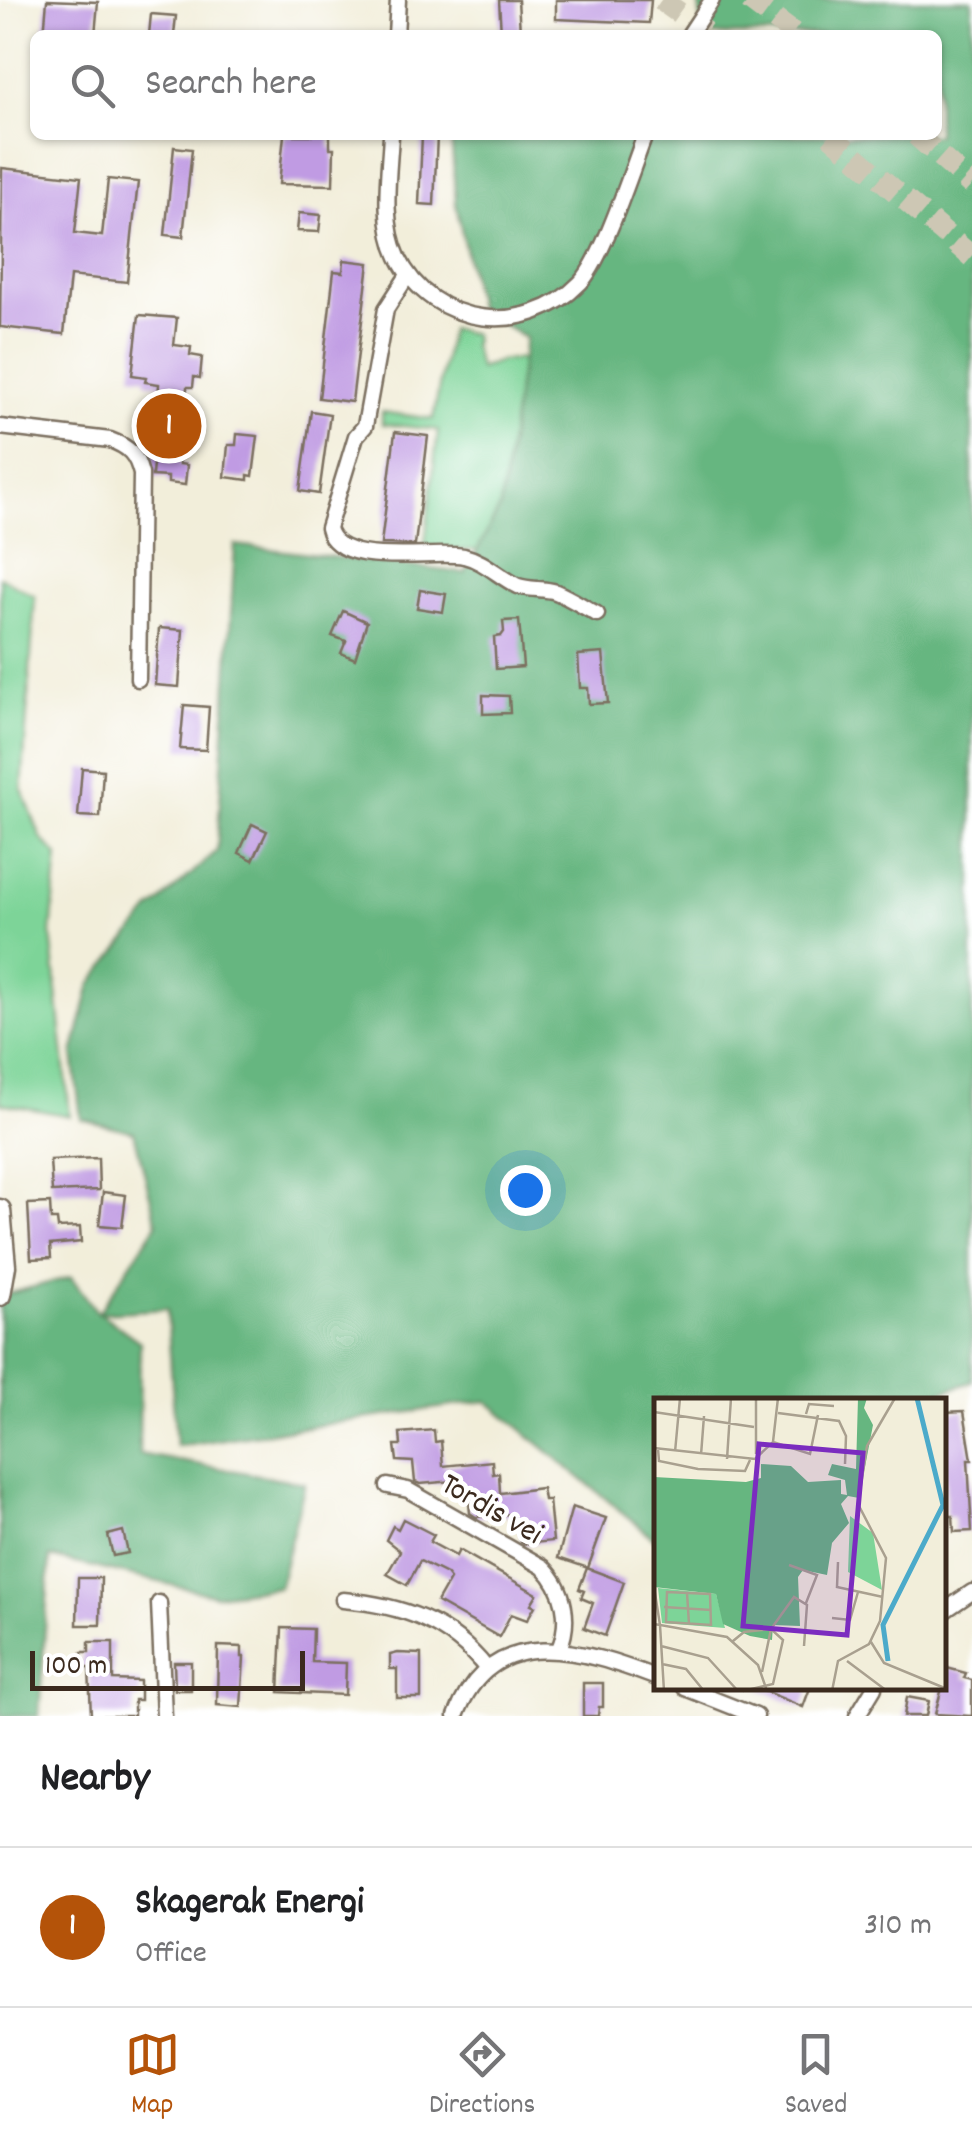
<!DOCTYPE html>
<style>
:root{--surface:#fff;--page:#f2f2f2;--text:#202124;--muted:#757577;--line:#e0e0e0;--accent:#b45309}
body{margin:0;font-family:Dekko,sans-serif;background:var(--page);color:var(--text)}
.scale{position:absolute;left:30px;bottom:25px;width:275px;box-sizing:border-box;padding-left:10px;border:5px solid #3b2a1e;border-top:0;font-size:28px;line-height:35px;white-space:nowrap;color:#3b2a1e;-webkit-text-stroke:8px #fff;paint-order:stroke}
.you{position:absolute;left:525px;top:1190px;width:35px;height:35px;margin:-25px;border:8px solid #fff;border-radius:50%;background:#1a73e8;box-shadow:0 0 0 15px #1a73e833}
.badge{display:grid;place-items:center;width:65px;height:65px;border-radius:50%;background:var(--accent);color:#fff;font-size:32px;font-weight:700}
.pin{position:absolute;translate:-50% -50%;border:5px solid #fff;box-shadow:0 2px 10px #0006}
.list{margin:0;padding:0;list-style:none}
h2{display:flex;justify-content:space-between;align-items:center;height:130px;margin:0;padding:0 40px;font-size:42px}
h2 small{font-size:32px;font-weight:400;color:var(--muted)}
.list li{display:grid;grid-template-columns:65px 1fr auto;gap:30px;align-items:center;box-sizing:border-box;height:160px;padding:0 40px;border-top:2px solid var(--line)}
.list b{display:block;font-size:38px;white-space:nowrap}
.list p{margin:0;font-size:32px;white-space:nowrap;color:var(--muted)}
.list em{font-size:32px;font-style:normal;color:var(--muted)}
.icon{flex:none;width:55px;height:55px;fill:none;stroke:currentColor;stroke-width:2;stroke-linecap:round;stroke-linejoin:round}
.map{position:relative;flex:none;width:972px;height:1716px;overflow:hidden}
.search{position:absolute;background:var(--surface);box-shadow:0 2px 8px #0004;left:30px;right:30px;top:30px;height:110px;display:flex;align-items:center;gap:25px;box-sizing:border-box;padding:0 35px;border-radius:15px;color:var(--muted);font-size:38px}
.sheet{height:290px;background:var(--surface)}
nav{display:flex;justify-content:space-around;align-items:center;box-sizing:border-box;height:140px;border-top:2px solid var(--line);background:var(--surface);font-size:28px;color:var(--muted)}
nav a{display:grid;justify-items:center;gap:5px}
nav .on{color:var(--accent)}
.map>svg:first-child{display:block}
.green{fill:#7dd498;stroke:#5c7f5b;stroke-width:2.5}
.forest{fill:#66b680;stroke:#50704f;stroke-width:2.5}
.building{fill:#c09be3}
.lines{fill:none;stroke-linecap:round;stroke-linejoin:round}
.primary-tunnel{stroke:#cdc7b4;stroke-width:22;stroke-dasharray:22 11;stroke-linecap:butt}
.minor-casing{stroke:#7b6f60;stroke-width:19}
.secondary-casing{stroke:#7b6f60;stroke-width:25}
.minor{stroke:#fff;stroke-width:14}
.secondary{stroke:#fff;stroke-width:20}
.labels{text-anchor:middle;stroke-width:9;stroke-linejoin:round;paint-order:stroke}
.street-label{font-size:32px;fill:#3b2a1e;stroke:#fff}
.inset-river{fill:none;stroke:#4baaca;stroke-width:5}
.inset-road{fill:none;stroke:#a9a08f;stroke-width:2.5}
.view{fill:#7b2cbf;fill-opacity:0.15;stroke:#7b2cbf;stroke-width:5}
.inset-edge{fill:none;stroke:#3b2a1e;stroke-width:5}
</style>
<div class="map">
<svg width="972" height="1716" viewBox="0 0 972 1716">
<rect width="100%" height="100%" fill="#fff"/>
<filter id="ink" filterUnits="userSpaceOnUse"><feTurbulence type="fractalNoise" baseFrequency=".01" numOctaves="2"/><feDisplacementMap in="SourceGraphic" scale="20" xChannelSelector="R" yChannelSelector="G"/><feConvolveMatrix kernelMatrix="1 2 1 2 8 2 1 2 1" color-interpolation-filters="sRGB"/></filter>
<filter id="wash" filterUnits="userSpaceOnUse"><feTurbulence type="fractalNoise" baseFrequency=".0048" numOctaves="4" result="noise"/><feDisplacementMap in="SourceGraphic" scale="40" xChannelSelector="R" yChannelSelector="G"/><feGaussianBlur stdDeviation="2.25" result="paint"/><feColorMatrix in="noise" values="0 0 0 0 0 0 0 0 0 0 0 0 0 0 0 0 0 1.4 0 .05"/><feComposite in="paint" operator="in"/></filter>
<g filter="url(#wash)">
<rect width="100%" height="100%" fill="#f2eeda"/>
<g class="green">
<path d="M 450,329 L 474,334 L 473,346 L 479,369 L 499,361 L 522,359 L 500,508 L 478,550 L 424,551 L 438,430 L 382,424 L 382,412 L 433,419 Z"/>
<path d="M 0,577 L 35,596 L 22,789 L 41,838 L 58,856 L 51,934 L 70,1116 L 0,1103 Z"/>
</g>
<path class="forest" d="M 699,0 L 972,0 L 972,1382 L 929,1396 L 929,1401 L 657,1401 L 656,1540 L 487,1401 L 176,1446 L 167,1309 L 100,1313 L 140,1342 L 139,1454 L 305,1483 L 279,1587 L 216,1595 L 50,1557 L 39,1716 L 0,1716 L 0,1296 L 71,1277 L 98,1313 L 157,1224 L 134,1132 L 81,1119 L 73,1054 L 91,984 L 150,911 L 217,851 L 235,545 L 465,573 L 500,508 L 525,338 L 477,308 L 456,204 L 451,135 L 937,135 L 937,35 L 702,35 Z"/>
<g id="blocks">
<g class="building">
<path d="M 47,0 L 98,2 L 95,35 L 44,35 Z"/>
<path d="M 499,0 L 518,0 L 520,32 L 501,33 Z"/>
<path d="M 556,0 L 651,0 L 649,23 L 556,19 Z"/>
<path d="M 151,14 L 176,16 L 174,35 L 149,35 Z"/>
<path d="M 284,135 L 330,135 L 330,148 L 334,148 L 333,185 L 279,184 Z"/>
<path d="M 422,135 L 437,135 L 434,205 L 419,204 Z"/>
<path d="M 174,147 L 192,149 L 183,237 L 165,235 Z"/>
<path d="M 2,168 L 81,177 L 75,233 L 102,236 L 108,179 L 138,182 L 127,282 L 70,276 L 64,334 L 0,327 Z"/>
<path d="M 299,213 L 321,215 L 319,232 L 297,231 Z"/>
<path d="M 344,260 L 369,263 L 352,402 L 319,398 L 334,271 L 343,272 Z"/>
<path d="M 139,315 L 177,318 L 174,345 L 191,347 L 190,355 L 202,357 L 200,378 L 194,377 L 193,387 L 187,387 L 179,464 L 187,465 L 185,485 L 168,483 L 168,477 L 152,476 L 159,384 L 145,382 L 146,377 L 132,375 Z"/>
<path d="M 311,411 L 330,414 L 319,494 L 300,491 Z"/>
<path d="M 395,432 L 428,436 L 415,545 L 381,544 Z"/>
<path d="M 237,434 L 258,436 L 253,476 L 248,475 L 248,480 L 225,477 L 228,445 L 236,445 Z"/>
<path d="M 420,590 L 446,594 L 443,612 L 417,608 Z"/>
<path d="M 343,611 L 367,622 L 355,659 L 341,653 L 346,641 L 332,636 Z"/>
<path d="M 519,620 L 523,667 L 496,669 L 494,637 L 501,636 L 504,632 L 503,621 Z"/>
<path d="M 159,628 L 183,630 L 179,687 L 155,685 Z"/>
<path d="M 603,653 L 608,703 L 589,704 L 588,688 L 580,688 L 578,655 Z"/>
<path d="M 483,695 L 509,696 L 510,713 L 483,714 Z"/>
<path d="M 184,705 L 209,707 L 206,750 L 180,749 Z"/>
<path d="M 82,768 L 103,770 L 100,817 L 78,816 Z"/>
<path d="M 252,824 L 267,831 L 253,860 L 239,853 Z"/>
<path d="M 98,1158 L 99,1190 L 52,1192 L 50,1160 Z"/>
<path d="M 103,1192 L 126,1195 L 122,1227 L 99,1225 Z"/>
<path d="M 50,1203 L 51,1220 L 57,1220 L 58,1228 L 80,1227 L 81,1242 L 50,1245 L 51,1258 L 31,1259 L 28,1204 Z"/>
<path d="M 964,1411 L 972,1460 L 968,1460 L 972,1531 L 954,1532 L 953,1516 L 946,1516 L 944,1412 Z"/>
<path d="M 434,1430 L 435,1442 L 441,1441 L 443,1466 L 492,1461 L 493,1474 L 499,1473 L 500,1493 L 542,1488 L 544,1500 L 549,1500 L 553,1541 L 524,1544 L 521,1542 L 519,1521 L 511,1522 L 510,1514 L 476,1517 L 470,1513 L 468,1494 L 461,1495 L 460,1487 L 454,1487 L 453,1481 L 420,1484 L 415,1482 L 413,1462 L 397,1461 L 395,1445 L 401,1445 L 400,1433 Z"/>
<path d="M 572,1507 L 606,1518 L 588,1568 L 558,1558 Z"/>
<path d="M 403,1519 L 434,1535 L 430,1542 L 456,1556 L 459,1550 L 537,1594 L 531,1604 L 535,1606 L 527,1620 L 511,1614 L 499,1637 L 437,1602 L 450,1579 L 446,1574 L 420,1561 L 407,1585 L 387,1574 L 400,1551 L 386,1540 L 393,1526 L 398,1529 Z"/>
<path d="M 123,1531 L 128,1553 L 113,1556 L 108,1535 Z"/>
<path d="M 587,1568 L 624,1582 L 605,1636 L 584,1628 L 593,1603 L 581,1598 L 584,1591 L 579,1589 Z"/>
<path d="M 78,1578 L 101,1578 L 100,1625 L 77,1625 Z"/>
<path d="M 282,1628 L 313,1629 L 312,1662 L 346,1663 L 345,1695 L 279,1692 Z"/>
<path d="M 89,1642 L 113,1642 L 113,1680 L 140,1681 L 140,1700 L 134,1700 L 134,1716 L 91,1716 L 89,1668 L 82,1668 L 82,1652 L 89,1652 Z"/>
<path d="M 218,1646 L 242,1647 L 242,1657 L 244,1657 L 241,1707 L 217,1705 Z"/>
<path d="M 398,1653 L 421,1654 L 421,1698 L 397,1698 L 397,1669 L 390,1669 L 390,1655 Z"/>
<path d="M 174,1662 L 191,1662 L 191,1690 L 175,1690 Z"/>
<path d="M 947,1668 L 966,1673 L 964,1678 L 972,1680 L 972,1716 L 935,1714 L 942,1688 L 944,1688 Z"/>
<path d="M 583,1683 L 603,1683 L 603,1707 L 599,1707 L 598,1716 L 583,1716 Z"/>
<path d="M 757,1688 L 810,1688 L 803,1707 Z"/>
<path d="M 907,1697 L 929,1701 L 926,1716 L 904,1716 Z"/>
</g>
</g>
</g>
<g filter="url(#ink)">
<use href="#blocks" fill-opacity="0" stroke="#7b6f60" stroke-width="2.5"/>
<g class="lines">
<g class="primary-tunnel">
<path d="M 661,0 L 710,35"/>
<path d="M 749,0 L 796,35"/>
<path d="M 830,135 L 972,257"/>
<path d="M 916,135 L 972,185"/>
</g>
<g class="minor-casing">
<g id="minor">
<path d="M 396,35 L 398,0"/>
<path d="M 689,35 L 712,0"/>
<path d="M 391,135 C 389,174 381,221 398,257 C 432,328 527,338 580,283 C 603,260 632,169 645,135"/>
<path d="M 408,275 L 386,309 L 365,426 L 356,436 L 328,528 C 337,570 432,550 464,556 C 485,561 499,577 518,586 C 530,590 544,588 556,592 C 570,598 584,607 597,614"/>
<path d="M 0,427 L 110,440 C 129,447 136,454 141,474 L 138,679"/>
<path d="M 388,1486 L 408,1490 L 543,1567 C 565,1589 571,1621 559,1649"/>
<path d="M 343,1600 C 402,1605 450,1622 487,1669"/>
<path d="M 159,1603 L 164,1716"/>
<path d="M 944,1611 L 972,1592"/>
<path d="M 685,1688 L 756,1716"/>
<path d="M 456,1716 C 492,1620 584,1650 657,1678"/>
<path d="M 857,1716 L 874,1688"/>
</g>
</g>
<g class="secondary-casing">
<path id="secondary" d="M 0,1210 L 5,1266 L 0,1295"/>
</g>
<use href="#minor" class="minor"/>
<use href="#secondary" class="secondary"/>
</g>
</g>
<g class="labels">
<g class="street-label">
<text transform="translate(493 1507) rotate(30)" y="11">Tordis vei</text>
</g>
</g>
<g transform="translate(654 1398)">
<rect width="292" height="292" fill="#f2eeda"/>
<path d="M 196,118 L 219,135 L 228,192 L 194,174 ZM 4,190 L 62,196 L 71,230 L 8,225 Z" fill="#7dd498"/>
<path d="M 204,0 L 213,0 L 210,10 L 219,27 L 205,100 L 194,98 L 187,106 L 195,125 L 178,145 L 173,177 L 149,172 L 144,179 L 146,228 L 119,227 L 118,242 L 96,238 L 69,226 L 62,196 L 0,189 L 0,79 L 92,84 L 107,80 L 107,66 L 137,68 L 154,84 L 187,82 L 187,96 L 193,97 L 191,82 L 174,77 L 178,66 L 202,71 Z" fill="#66b680"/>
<path class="inset-river" d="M 234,263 L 229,227 L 289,107 L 263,0"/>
<path class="inset-road" d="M 102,0 L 102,56M 0,14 L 100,29M 124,15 L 185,23 L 192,38 L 191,66M 152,16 L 155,6 L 180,8M 119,44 L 156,56 L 164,17M 0,50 L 101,61 L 119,44 L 124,0M 4,51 L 5,63 L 44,71 L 91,73 L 96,62M 21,54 L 26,0M 47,57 L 50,18M 73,61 L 77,0M 184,164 L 183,189 L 229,199M 135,167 L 163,177 L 152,205M 0,189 L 6,227 L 73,239 L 104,267 L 113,293M 13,194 L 56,196 L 57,227 L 12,224 ZM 33,195 L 35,226M 10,209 L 57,212M 178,220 L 196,222 L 204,194M 0,226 L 6,227 L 10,293M 79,243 L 90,234 L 117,231 L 129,242 L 119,286 L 89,293M 217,244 L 230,265 L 293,291M 7,248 L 54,260 L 84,293M 193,263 L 233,293M 8,266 L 32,271 L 50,293M 108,274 L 117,231 L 140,199 L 153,207 L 150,248M 178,293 L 184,263 L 215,246 L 226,223 L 232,160 L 204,106 L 213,48 L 241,0"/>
<path class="view" d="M 105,46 L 209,55 L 193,237 L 89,228 Z"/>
<rect width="292" height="292" class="inset-edge"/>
</g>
</svg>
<div class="scale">100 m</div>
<div class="you"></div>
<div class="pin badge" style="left:169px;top:426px">1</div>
<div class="search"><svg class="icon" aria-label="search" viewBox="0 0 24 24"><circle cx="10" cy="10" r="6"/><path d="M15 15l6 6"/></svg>Search here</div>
</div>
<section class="sheet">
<h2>Nearby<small></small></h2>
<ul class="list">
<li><span class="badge">1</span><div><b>Skagerak Energi</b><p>Office</p></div><em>310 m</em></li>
</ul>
</section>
<nav>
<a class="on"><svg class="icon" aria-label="map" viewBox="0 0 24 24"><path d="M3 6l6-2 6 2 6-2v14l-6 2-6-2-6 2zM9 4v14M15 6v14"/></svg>Map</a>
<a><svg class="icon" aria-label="directions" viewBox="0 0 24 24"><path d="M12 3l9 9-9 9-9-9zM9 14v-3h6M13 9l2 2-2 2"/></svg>Directions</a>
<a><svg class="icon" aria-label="saved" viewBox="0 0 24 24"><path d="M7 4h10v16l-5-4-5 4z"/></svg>Saved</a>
</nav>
